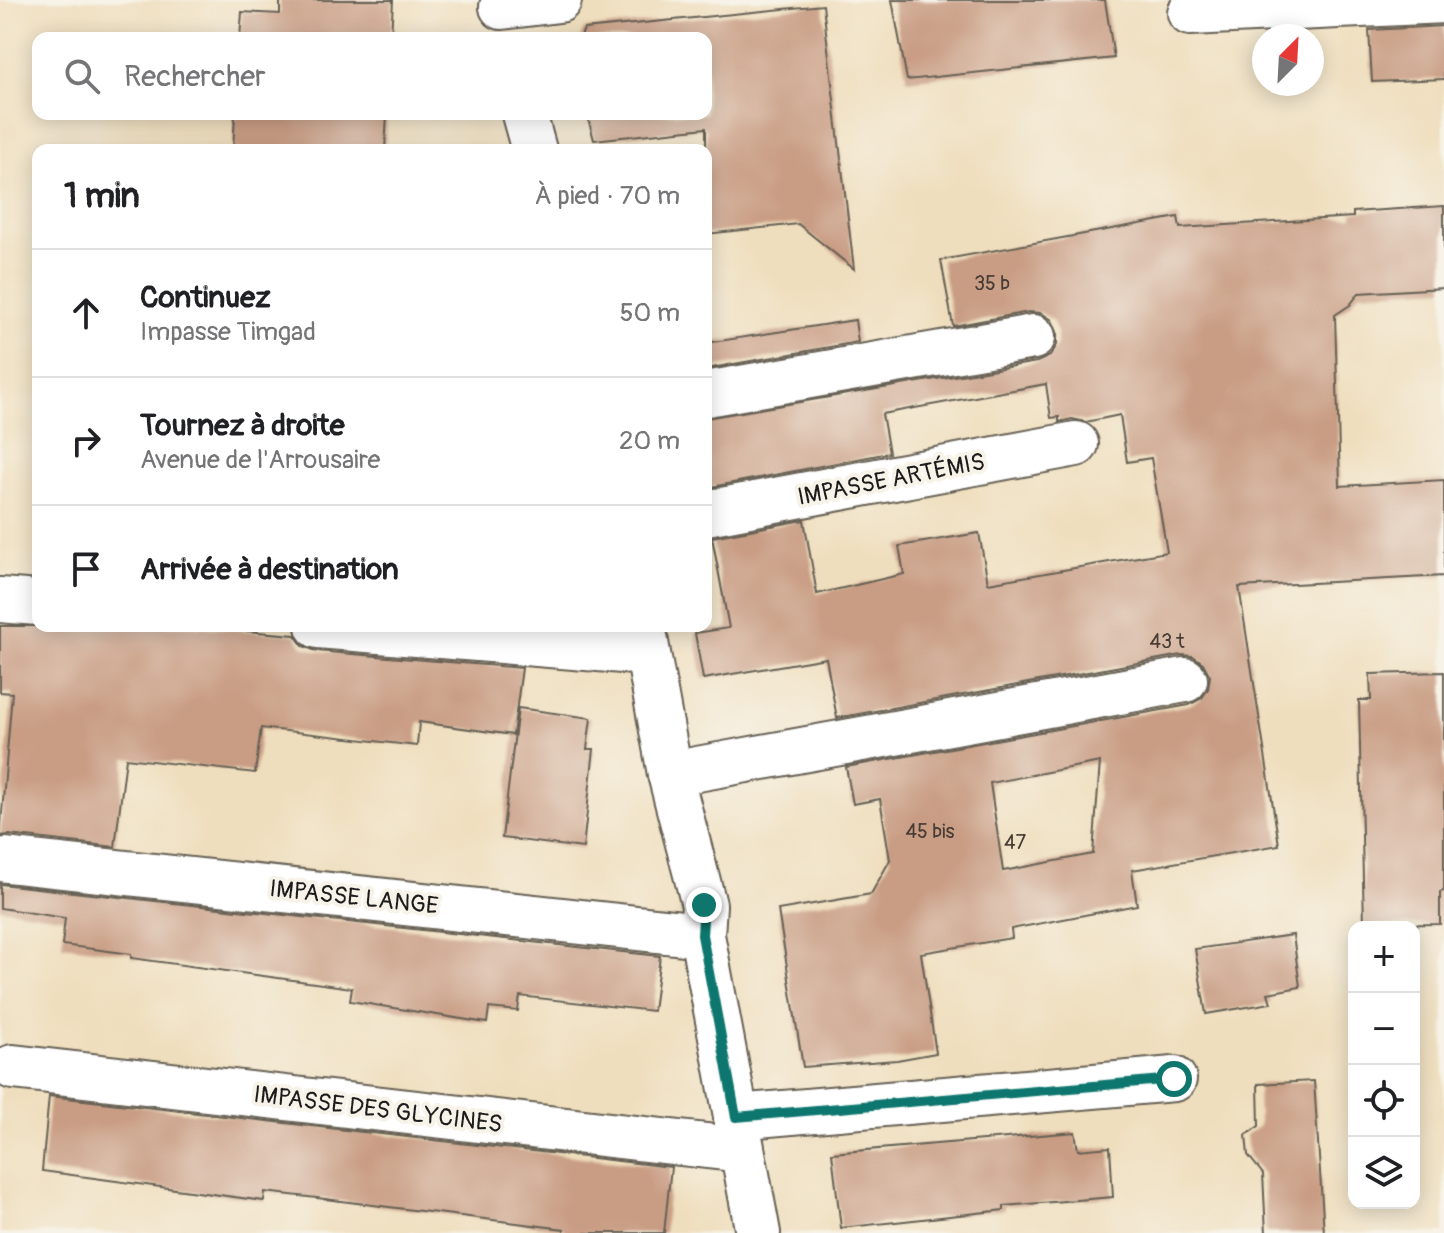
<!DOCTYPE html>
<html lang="fr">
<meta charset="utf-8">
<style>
:root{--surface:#fff;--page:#f6f6f6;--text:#202124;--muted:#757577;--line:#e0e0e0}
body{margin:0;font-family:Pangolin,sans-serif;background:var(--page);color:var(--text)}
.controls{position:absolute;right:24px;bottom:24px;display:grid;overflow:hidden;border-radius:16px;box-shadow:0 4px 20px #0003}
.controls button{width:72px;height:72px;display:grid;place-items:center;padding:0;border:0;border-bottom:2px solid var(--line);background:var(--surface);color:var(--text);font:40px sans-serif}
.compass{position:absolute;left:1252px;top:24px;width:72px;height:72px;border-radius:50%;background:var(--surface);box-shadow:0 4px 20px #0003;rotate:24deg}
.stop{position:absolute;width:24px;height:24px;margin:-18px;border:6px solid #0f766e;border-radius:50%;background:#fff}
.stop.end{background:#0f766e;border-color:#fff;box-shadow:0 2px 8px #0008}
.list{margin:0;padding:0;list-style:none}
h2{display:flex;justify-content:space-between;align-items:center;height:104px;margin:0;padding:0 32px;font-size:34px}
h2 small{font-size:26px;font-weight:400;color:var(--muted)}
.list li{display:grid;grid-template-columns:52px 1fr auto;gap:24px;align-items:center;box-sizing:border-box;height:128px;padding:0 32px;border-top:2px solid var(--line)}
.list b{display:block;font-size:30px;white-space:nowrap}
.list p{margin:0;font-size:26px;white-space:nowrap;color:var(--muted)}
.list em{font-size:26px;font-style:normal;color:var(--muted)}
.icon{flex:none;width:44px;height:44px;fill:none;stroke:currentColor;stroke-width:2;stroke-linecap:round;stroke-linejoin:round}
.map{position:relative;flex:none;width:1444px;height:1233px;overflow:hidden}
.search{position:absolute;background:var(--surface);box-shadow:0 4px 20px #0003;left:32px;top:32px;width:680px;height:88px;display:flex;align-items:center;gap:20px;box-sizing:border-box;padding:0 28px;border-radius:16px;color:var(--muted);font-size:30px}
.panel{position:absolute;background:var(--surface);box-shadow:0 4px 20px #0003;left:32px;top:144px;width:680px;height:488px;border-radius:16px}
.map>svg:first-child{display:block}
.building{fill:#c99d84;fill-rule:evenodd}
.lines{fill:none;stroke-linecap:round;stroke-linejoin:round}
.minor-casing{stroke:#666054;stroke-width:48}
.minor{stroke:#fff;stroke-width:44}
.route{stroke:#0f766e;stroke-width:10}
.labels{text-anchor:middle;stroke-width:8;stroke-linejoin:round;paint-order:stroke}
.number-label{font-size:20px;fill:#473c36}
.street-label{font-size:24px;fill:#1c1c1c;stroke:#f7f3e8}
</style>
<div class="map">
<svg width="1444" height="1233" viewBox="0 0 1444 1233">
<rect width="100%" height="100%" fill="#f7f3e8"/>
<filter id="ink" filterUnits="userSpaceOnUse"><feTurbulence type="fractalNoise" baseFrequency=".0125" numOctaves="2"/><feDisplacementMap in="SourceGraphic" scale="16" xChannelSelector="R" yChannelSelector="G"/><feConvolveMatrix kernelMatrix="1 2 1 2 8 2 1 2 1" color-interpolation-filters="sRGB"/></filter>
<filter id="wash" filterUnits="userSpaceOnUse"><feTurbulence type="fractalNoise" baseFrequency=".006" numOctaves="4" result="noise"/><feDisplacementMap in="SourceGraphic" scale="32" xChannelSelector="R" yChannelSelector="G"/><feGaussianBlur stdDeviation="1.8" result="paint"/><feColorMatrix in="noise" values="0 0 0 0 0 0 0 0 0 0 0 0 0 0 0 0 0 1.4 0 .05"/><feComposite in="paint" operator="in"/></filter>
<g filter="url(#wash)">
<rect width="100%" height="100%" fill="#efdebd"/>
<g id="blocks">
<g class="building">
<path d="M 280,0 L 393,0 L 391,38 L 240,38 L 242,12 L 280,14 Z"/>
<path d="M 892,0 L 1105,0 L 1114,58 L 907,80 Z"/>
<path d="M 823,5 L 833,92 L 854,269 L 798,224 L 706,234 L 706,128 L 594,140 L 587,114 L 706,114 L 706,38 L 580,38 L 584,29 Z"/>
<path d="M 1444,26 L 1444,79 L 1372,82 L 1369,30 Z"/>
<path d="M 235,114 L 387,114 L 385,150 L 233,150 Z"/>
<path d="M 1444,206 L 1444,288 L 1359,293 L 1350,305 L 1335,315 L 1340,486 L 1444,480 L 1444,576 L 1239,587 L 1279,845 L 1132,870 L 1137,905 L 1011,929 L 1012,938 L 921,953 L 936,1053 L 897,1060 L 803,1067 L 778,910 L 871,894 L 890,860 L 880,799 L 853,804 L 846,767 L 1189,705 L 1202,698 L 1208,689 L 1210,676 L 1203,663 L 1193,656 L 1181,655 L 837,718 L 826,658 L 703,679 L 695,633 L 729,628 L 712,537 L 804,520 L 817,594 L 904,574 L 899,546 L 979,533 L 988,583 L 1167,552 L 1151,458 L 1127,462 L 1120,415 L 1086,422 L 1072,419 L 1059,422 L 1059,417 L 1051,418 L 1046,384 L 882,414 L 889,453 L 706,488 L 706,418 L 1037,362 L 1050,356 L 1057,345 L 1057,332 L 1052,320 L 1041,313 L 1029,312 L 953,326 L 941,260 L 1178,217 L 1180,228 L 1353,217 L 1353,212 ZM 1100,762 L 1093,854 L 1003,871 L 990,783 Z"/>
<path d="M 855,320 L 858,342 L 706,369 L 706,343 Z"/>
<path d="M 0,626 L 185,626 L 295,635 L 303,646 L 316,651 L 522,668 L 513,735 L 419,722 L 417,746 L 261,728 L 255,773 L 126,758 L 115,847 L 9,835 L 0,836 L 12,693 L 0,692 Z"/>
<path d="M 1444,672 L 1444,891 L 1440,892 L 1440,924 L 1364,925 L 1359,700 L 1371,700 L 1370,674 Z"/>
<path d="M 518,708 L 591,718 L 587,749 L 594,749 L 583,848 L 502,838 Z"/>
<path d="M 0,884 L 660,956 L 653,1011 L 520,996 L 518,1011 L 489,1008 L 487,1023 L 350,1001 L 352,988 L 131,958 L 131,954 L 62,945 L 65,918 L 0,908 Z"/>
<path d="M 1293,935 L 1300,987 L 1268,993 L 1271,1003 L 1206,1014 L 1195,949 Z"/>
<path d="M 1314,1081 L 1324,1233 L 1266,1233 L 1263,1174 L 1248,1155 L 1246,1135 L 1259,1126 L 1258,1084 Z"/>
<path d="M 49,1096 L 671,1167 L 664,1233 L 564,1233 L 564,1229 L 317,1198 L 265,1192 L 264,1201 L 42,1171 Z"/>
<path d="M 1075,1132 L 1078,1150 L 1110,1147 L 1113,1197 L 1004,1206 L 1004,1210 L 841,1228 L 832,1153 Z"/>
</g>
</g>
</g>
<g filter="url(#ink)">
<use href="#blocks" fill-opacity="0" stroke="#666054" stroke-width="2"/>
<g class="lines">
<g class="minor-casing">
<g id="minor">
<path d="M 502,7 L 559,0"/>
<path d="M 1190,13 L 1444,1"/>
<path d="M 524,114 L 534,150"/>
<path d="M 706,394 L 1033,337"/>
<path d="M 706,513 L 1076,444"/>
<path d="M 0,600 L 38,603"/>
<path d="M 318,626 L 647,653"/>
<path d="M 643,626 L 670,774 L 704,905 L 702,935 L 758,1233"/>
<path d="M 670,774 L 1185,680"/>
<path d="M 6,860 L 702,935"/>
<path d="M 13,1067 L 742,1150"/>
<path d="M 736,1117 L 1174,1079"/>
</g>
</g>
<use href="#minor" class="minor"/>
</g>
</g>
<g class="lines" filter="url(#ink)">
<path class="route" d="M 704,905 L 702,935 L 736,1117 L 1174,1079"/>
</g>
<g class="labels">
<g class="number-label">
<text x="992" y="290">35 b</text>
<text x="1167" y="648">43 t</text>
<text x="930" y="838">45 bis</text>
<text x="1015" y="849">47</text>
</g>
<g class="street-label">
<text transform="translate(891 479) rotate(-11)" y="8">IMPASSE ARTÉMIS</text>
<text transform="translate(354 897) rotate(6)" y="8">IMPASSE LANGE</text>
<text transform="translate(378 1109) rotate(7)" y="8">IMPASSE DES GLYCINES</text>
</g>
</g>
</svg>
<div class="controls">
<button>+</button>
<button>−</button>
<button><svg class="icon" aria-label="locate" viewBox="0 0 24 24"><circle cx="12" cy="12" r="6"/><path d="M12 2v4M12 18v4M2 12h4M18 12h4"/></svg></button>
<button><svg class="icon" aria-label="layers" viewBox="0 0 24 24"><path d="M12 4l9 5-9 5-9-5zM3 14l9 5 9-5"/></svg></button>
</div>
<svg class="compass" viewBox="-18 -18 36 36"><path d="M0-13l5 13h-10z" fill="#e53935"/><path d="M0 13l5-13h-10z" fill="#757577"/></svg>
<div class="stop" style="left:1174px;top:1079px"></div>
<div class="stop end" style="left:704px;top:905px"></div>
<div class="search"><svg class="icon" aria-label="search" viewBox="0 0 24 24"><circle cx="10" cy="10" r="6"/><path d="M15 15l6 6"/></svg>Rechercher</div>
<section class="panel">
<h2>1 min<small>À pied · 70 m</small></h2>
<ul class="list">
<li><svg class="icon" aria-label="ahead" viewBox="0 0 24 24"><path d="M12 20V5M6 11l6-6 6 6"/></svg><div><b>Continuez</b><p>Impasse Timgad</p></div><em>50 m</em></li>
<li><svg class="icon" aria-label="right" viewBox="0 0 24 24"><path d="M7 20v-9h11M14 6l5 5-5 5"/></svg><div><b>Tournez à droite</b><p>Avenue de l'Arrousaire</p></div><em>20 m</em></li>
<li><svg class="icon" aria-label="arrive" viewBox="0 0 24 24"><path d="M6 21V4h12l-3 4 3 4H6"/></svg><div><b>Arrivée à destination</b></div></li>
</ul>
</section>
</div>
